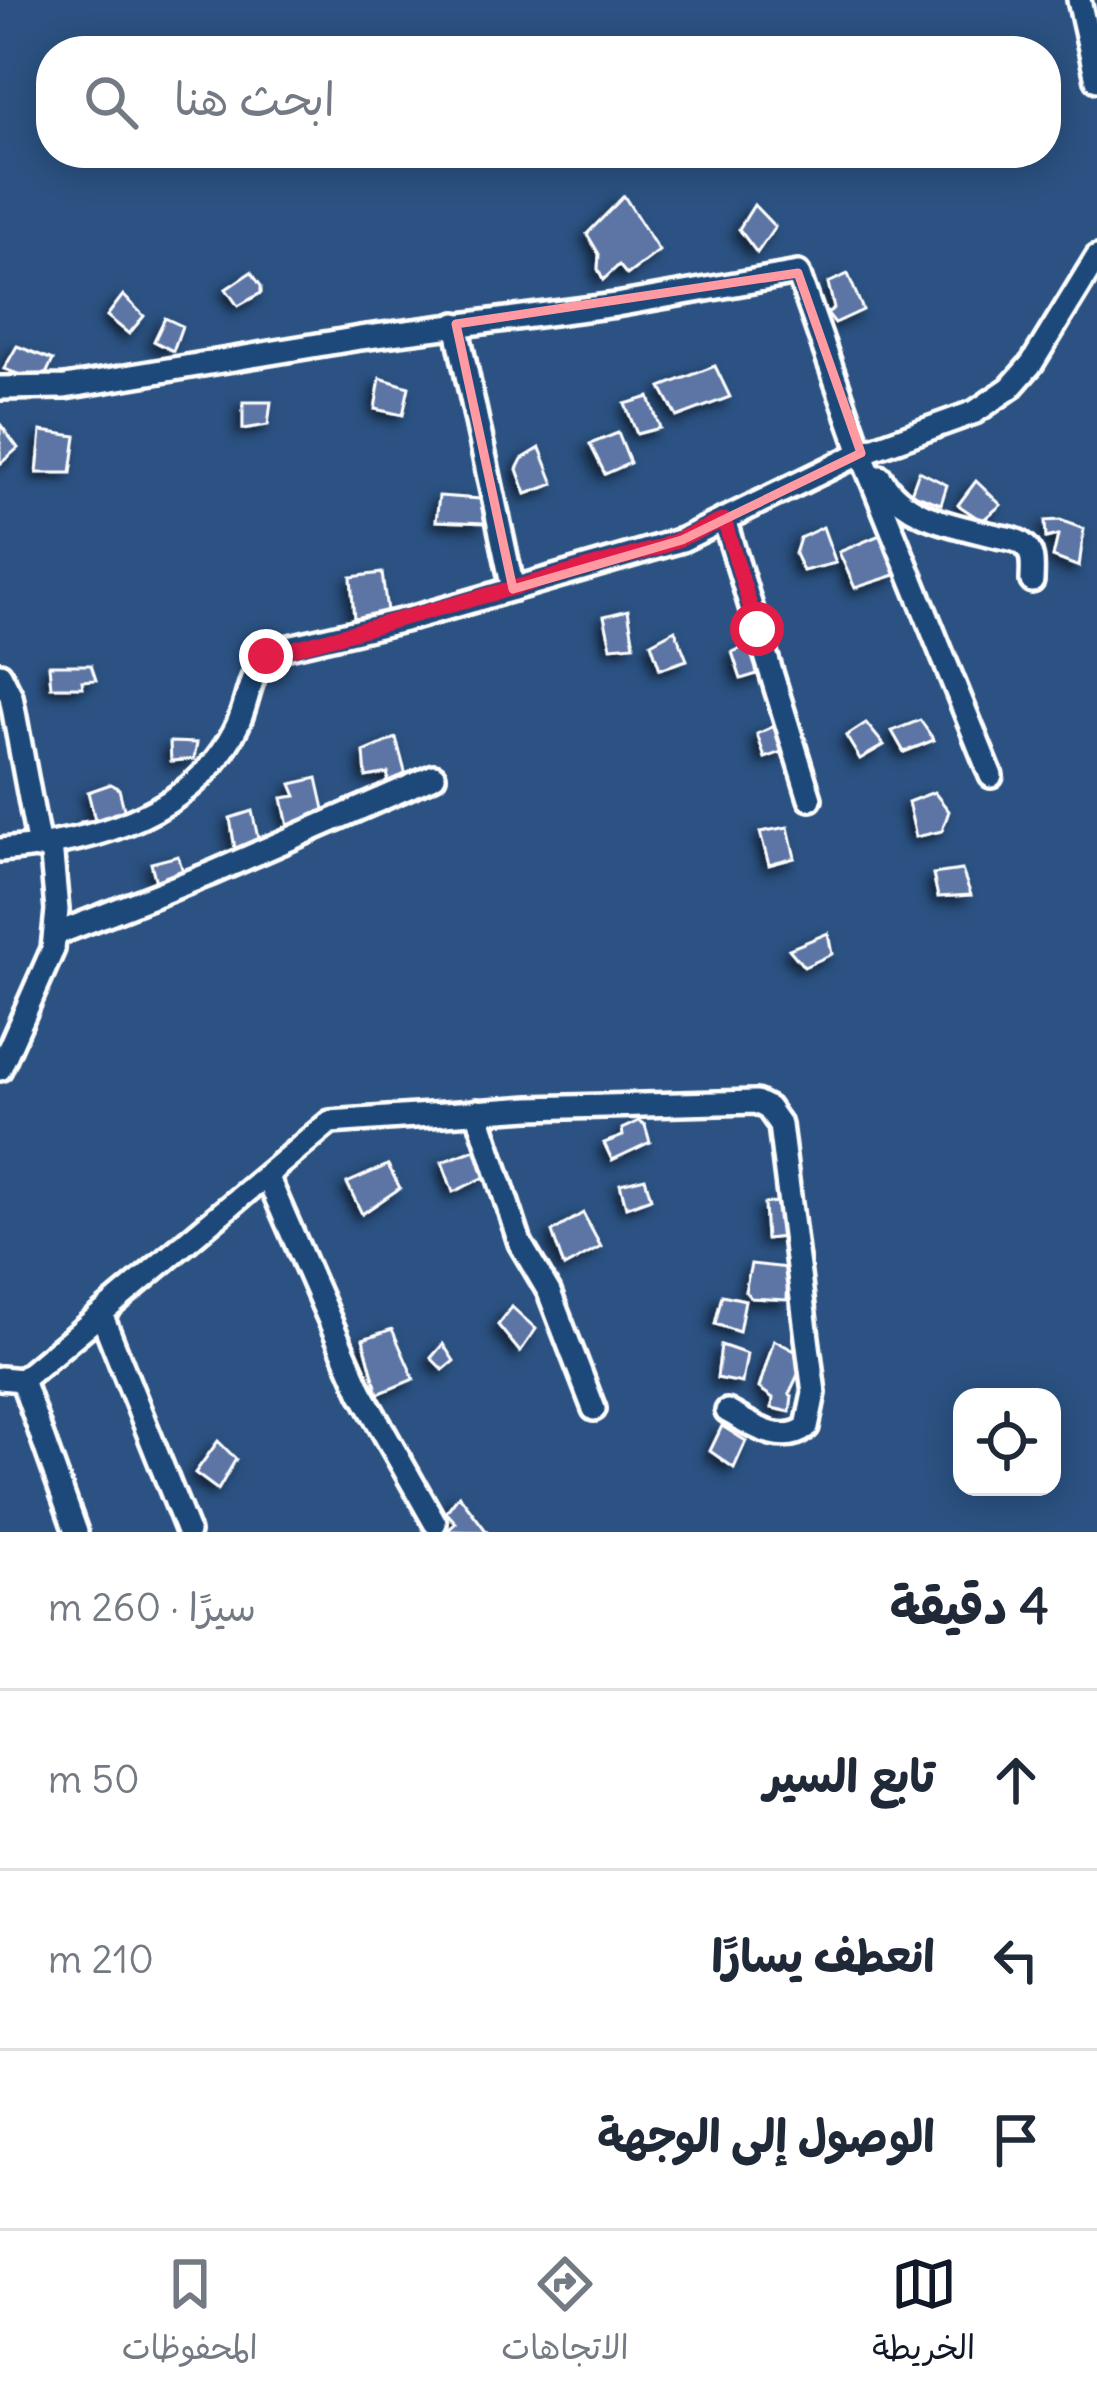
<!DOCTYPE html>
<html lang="ar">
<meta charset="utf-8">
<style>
:root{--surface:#fff;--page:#f2f2f3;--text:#1f2937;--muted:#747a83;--line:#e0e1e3;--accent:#111827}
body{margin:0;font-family:Delius,"Playpen Sans Arabic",sans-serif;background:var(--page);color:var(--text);direction:rtl}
.controls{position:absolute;right:36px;bottom:36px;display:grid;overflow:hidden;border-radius:24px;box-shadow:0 6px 30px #0003}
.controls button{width:108px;height:108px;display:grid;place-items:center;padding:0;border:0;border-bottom:3px solid var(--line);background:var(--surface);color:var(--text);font:60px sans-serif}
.stop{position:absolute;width:36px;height:36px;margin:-27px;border:9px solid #e11d48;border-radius:50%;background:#fff}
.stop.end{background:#e11d48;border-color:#fff;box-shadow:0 3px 12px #0008}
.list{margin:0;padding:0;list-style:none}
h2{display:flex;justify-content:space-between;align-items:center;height:156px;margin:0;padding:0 48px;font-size:51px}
h2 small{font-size:39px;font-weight:400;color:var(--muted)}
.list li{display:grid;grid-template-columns:78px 1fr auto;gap:36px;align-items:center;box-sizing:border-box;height:180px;padding:0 48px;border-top:3px solid var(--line)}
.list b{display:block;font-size:45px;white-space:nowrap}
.list em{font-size:39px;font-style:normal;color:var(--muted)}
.icon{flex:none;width:66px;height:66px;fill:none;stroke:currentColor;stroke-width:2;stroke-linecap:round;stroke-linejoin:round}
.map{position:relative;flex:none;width:1097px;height:1532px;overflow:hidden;direction:ltr}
.search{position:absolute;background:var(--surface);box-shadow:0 6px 30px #0003;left:36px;right:36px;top:36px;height:132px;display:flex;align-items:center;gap:30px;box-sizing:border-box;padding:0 42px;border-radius:48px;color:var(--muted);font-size:45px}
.sheet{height:696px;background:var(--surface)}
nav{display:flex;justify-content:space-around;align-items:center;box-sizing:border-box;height:168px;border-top:3px solid var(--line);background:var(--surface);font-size:33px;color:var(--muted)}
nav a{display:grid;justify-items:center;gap:6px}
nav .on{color:var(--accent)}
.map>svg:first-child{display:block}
.building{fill:#5c75a4;stroke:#fff;stroke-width:3;filter:url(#shadow)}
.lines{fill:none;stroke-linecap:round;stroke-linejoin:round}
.minor-casing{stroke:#fff;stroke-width:30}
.minor{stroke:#1f4a7a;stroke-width:21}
.route{stroke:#e11d48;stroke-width:15}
.marked{fill:none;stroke:#ff9aa2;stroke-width:9;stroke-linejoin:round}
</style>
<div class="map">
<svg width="1097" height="1532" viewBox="0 0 1097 1532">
<defs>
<filter id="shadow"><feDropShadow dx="-5.5" dy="5.5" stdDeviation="6" flood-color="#0009"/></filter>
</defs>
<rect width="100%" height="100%" fill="#2b5282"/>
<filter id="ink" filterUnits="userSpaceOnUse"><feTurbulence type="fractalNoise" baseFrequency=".00833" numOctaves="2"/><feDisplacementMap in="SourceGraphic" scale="24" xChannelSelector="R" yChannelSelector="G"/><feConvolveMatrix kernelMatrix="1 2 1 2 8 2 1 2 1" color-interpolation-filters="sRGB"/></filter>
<g filter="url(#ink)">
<g class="building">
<path d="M 624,196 L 659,251 L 627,275 L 619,265 L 603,280 L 598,269 L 599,254 L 587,234 Z"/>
<path d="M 754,205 L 775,227 L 757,253 L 739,229 Z"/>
<path d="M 251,272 L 261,286 L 261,293 L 238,306 L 226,289 Z"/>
<path d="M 848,274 L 863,310 L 835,323 L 827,313 L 834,308 L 828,283 Z"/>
<path d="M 123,295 L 144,316 L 129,334 L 107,316 Z"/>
<path d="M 165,318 L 182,326 L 173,351 L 154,341 Z"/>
<path d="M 17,346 L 53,360 L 45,376 L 35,380 L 4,369 Z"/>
<path d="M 715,366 L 730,397 L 677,417 L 661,387 Z"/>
<path d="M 380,378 L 409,387 L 403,415 L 375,409 Z"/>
<path d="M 649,397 L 660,428 L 637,434 L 625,404 Z"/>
<path d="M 243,402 L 271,402 L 268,425 L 243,429 Z"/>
<path d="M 0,424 L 18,448 L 0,464 Z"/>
<path d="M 41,431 L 76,436 L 71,473 L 37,473 Z"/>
<path d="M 618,433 L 630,463 L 605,474 L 590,444 Z"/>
<path d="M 540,448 L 554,484 L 526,494 L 517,469 L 522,459 Z"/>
<path d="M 919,471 L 947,485 L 941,504 L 911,493 Z"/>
<path d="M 976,481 L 1001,505 L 982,521 L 958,505 Z"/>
<path d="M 439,496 L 480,499 L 485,523 L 436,521 Z"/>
<path d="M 1060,520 L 1084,529 L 1079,567 L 1053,557 L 1058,535 L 1046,538 L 1045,521 Z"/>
<path d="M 823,527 L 836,563 L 803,571 L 795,554 L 800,538 Z"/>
<path d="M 880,535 L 898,574 L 855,588 L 839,552 Z"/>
<path d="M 382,573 L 387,611 L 354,619 L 351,577 Z"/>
<path d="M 628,610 L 634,645 L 611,647 L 604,616 Z"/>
<path d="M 675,630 L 687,660 L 660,669 L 651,643 Z"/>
<path d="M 759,641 L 767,671 L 741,679 L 732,652 Z"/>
<path d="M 49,665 L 91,665 L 96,680 L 82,681 L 83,687 L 51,687 Z"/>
<path d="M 920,720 L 934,740 L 904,752 L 892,731 Z"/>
<path d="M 866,723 L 884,745 L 860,759 L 846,736 Z"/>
<path d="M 777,725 L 787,750 L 765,758 L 757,734 Z"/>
<path d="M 396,738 L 408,783 L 386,792 L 388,773 L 366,777 L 364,752 Z"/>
<path d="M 170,742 L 197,743 L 194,759 L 171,761 Z"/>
<path d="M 317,778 L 326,818 L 288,826 L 282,798 L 296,796 L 291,784 Z"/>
<path d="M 111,784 L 119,789 L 127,821 L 83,830 L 81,822 L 95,820 L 88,792 Z"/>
<path d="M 934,792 L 949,811 L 942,831 L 916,837 L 908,802 Z"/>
<path d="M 252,811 L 260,847 L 236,855 L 230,818 Z"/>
<path d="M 788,827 L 795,858 L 769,865 L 760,832 Z"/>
<path d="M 178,856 L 186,880 L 158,890 L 151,863 Z"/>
<path d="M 962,870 L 971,895 L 938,897 L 933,874 Z"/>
<path d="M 828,933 L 832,954 L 804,967 L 789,949 Z"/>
<path d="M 639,1121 L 645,1125 L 650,1142 L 612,1160 L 604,1143 L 623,1136 L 622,1129 Z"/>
<path d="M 477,1149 L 487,1176 L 453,1192 L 442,1162 Z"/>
<path d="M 388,1165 L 400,1188 L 362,1214 L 347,1183 Z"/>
<path d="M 645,1178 L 651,1198 L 626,1207 L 620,1184 Z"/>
<path d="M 789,1200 L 792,1236 L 766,1239 L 764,1204 Z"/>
<path d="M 583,1213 L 601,1247 L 564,1267 L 552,1232 Z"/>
<path d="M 751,1264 L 788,1268 L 787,1300 L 751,1298 L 745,1291 Z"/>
<path d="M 722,1295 L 745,1300 L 739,1332 L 715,1324 Z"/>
<path d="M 512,1307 L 536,1329 L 520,1352 L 498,1325 Z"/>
<path d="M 392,1329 L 414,1379 L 378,1394 L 363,1339 Z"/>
<path d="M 774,1340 L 806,1357 L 789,1394 L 792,1396 L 790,1412 L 772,1408 L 773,1398 L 759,1388 Z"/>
<path d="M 443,1344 L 454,1361 L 443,1370 L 431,1358 Z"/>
<path d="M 721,1345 L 747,1354 L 742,1383 L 717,1378 Z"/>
<path d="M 722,1426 L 746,1441 L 734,1468 L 710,1451 Z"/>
<path d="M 218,1441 L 236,1459 L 218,1490 L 195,1473 Z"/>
<path d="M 459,1495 L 487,1532 L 447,1531 L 456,1523 L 446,1512 Z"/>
</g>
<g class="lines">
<g class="minor-casing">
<g id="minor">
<path d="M 1079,0 L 1097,80"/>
<path d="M 456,324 L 513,589"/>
<path d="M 0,388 L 65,387 L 360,338 L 616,305 L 798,273 L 861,453 L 991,776"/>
<path d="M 880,477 C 904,519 953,525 997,536 C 1005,538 1018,539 1024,545 C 1035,553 1032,569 1032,581"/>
<path d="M 724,519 L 810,799"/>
<path d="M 0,674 L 11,696 L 39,847"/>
<path d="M 0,850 C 92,843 194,815 237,726 C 249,701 249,668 272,651 L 413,618 L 682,540 L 861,453 L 975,412 L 1010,388 L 1032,363 L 1097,257"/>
<path d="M 56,934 L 212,873 L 434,776"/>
<path d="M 0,1069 L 53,949 L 57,910 L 51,845"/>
<path d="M 477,1111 L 520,1243 L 549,1292 L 594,1409"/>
<path d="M 267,1176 L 361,1392 L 435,1523"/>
<path d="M 102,1316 L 188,1532"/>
<path d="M 0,1378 L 22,1380 L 76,1532"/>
<path d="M 22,1380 L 330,1122 L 530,1108 L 756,1102 L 768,1108 L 780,1125 L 814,1393 L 807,1427 C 781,1447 751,1424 727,1411"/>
</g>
</g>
<use href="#minor" class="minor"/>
</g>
</g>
<g class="lines" filter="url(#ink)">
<path class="route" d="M 266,656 L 658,548 L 724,520 L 757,629"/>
</g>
<path class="marked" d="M 798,273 L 861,453 L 682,540 L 513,589 L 456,324 Z"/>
</svg>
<div class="controls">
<button><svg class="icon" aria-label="locate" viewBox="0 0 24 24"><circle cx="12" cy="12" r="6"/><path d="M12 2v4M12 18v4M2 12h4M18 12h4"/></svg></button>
</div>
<div class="stop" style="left:757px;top:629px"></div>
<div class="stop end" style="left:266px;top:656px"></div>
<div class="search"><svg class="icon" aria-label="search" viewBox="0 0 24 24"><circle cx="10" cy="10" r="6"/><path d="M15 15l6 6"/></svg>ابحث هنا</div>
</div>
<section class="sheet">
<h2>4 دقيقة<small>سيرًا · 260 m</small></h2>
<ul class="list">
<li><svg class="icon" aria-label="ahead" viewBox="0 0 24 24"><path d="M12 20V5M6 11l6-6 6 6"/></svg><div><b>تابع السير</b></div><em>50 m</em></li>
<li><svg class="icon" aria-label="left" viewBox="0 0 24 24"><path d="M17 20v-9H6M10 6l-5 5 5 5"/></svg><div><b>انعطف يسارًا</b></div><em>210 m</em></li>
<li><svg class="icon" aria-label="arrive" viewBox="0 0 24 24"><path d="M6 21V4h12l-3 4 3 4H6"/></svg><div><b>الوصول إلى الوجهة</b></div></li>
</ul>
</section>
<nav>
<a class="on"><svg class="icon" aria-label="map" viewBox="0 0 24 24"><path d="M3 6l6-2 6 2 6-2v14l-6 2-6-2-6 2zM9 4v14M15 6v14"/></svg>الخريطة</a>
<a><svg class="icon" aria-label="directions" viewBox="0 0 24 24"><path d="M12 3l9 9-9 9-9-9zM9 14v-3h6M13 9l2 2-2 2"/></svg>الاتجاهات</a>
<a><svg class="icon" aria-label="saved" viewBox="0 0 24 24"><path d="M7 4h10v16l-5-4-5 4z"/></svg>المحفوظات</a>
</nav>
